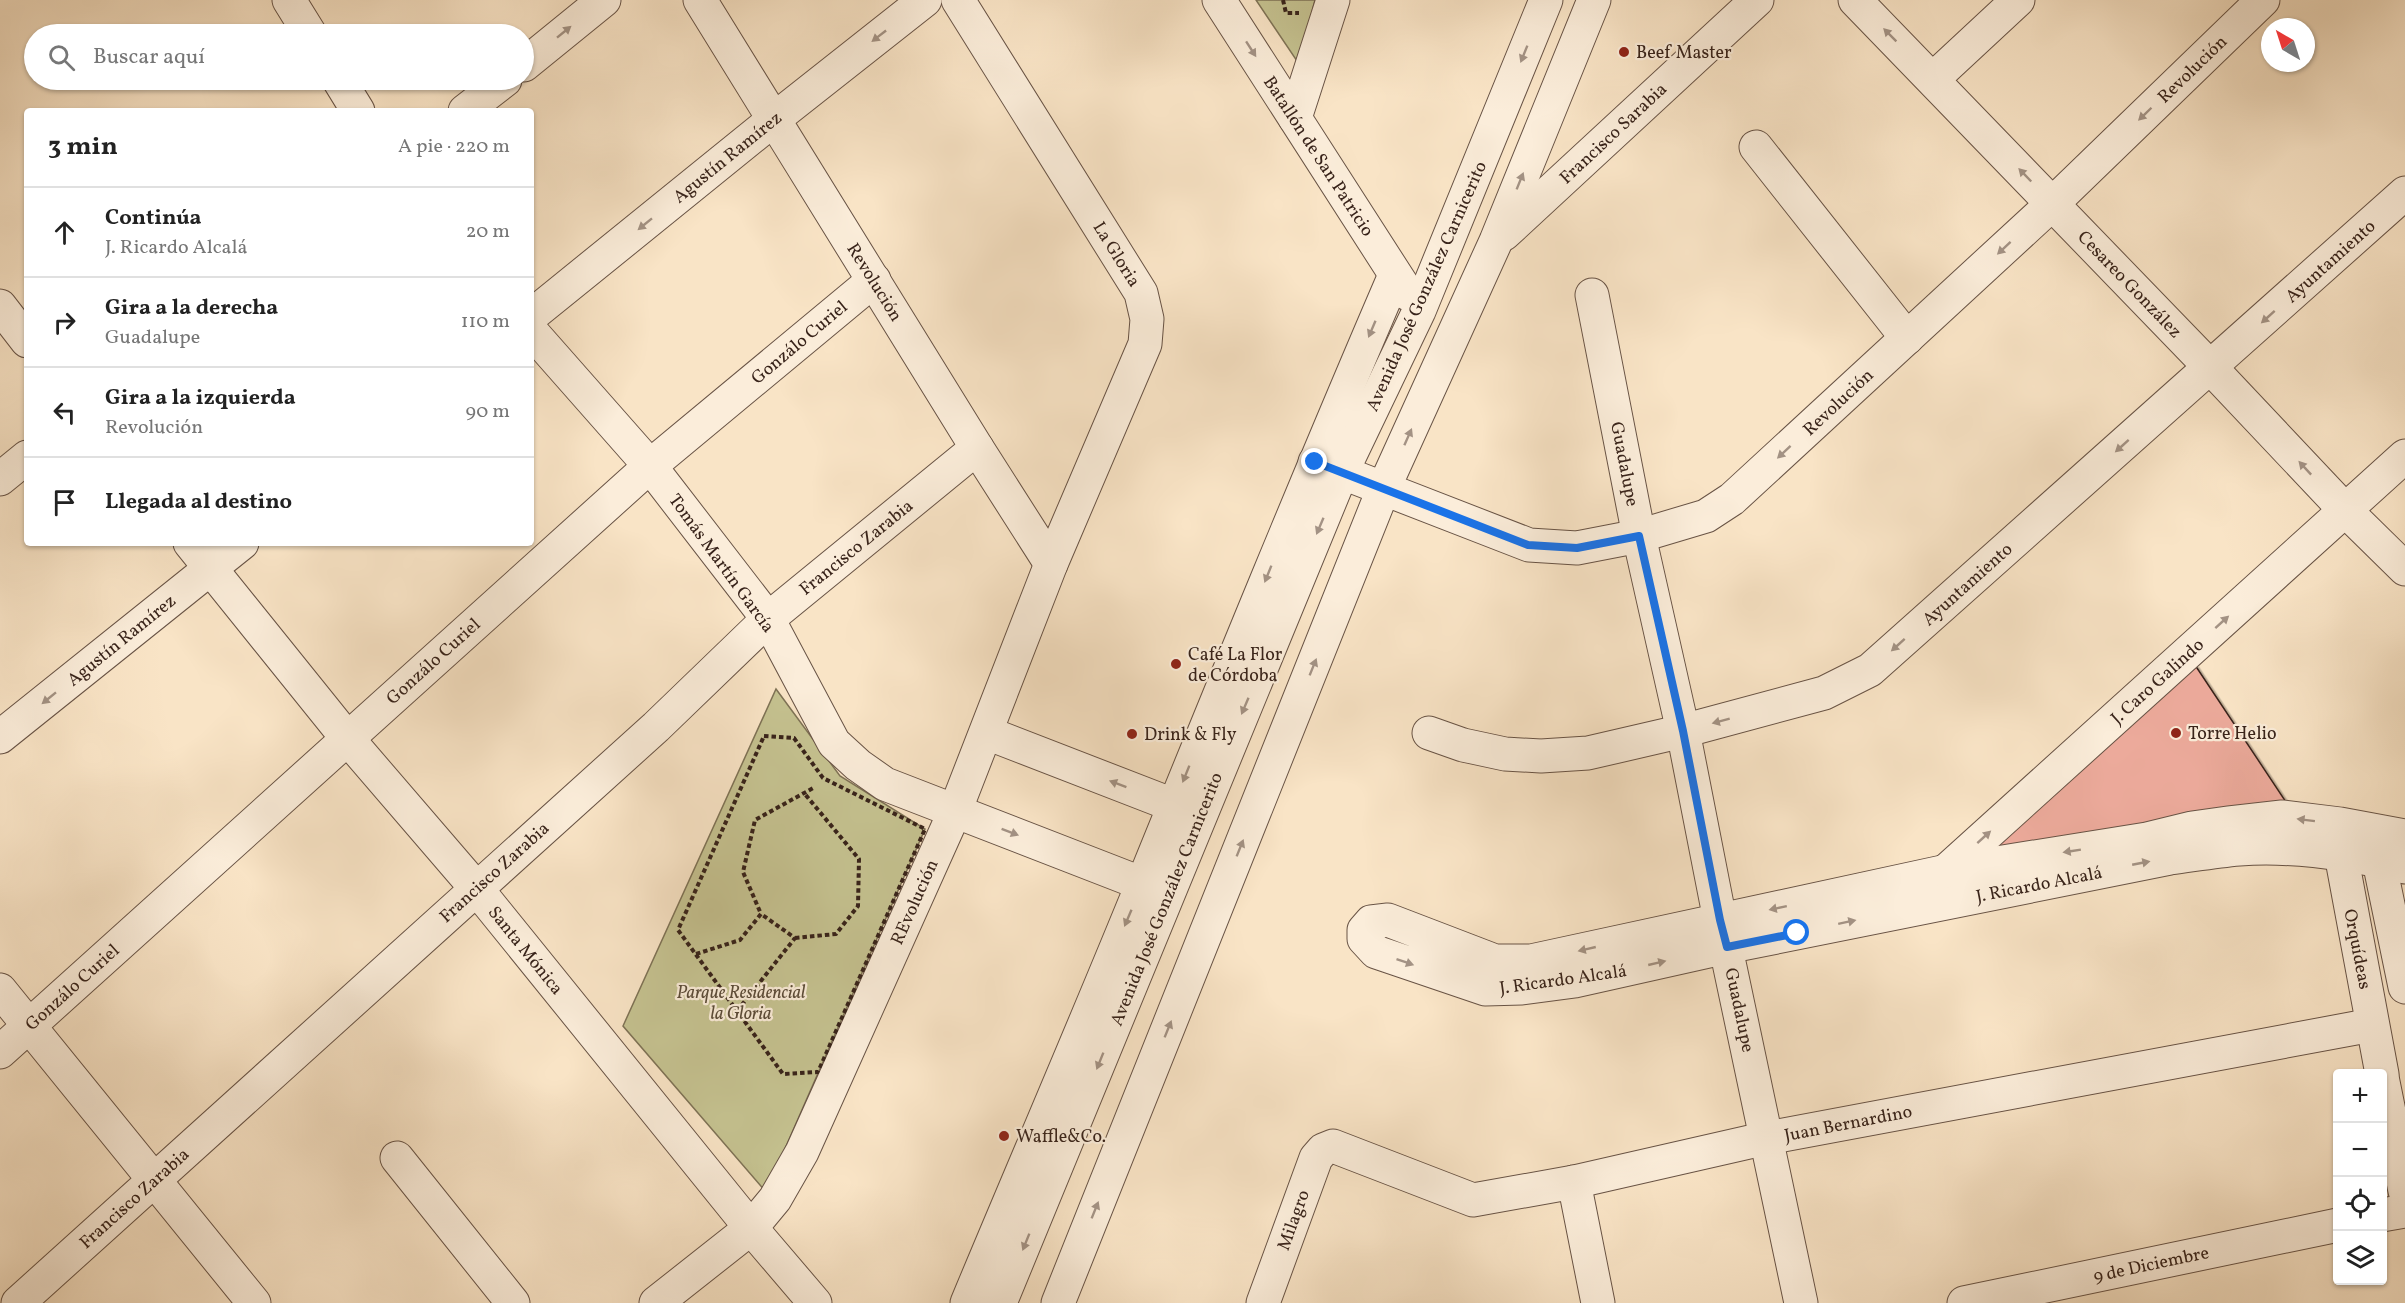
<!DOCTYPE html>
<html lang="es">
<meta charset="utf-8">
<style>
:root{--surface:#fff;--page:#f2f2f2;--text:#222;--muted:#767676;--line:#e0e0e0}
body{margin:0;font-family:Vollkorn,serif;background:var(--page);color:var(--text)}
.controls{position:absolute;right:18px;bottom:18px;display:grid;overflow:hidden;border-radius:6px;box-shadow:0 2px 4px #0004}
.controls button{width:54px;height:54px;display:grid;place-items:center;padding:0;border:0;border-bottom:2px solid var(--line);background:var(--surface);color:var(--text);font:30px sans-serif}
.compass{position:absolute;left:2261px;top:18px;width:54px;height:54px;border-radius:50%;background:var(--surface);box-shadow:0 2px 4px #0004;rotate:321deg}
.stop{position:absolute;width:18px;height:18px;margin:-14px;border:4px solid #1a73e8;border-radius:50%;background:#fff}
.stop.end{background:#1a73e8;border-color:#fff;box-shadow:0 2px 6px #0008}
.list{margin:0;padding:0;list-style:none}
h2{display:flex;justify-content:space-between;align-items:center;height:78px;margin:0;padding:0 24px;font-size:26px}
h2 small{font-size:20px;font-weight:400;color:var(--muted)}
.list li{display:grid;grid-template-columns:39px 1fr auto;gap:18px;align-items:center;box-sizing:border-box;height:90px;padding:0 24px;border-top:2px solid var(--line)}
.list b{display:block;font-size:22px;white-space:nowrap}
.list p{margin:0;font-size:20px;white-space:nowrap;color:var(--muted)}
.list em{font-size:20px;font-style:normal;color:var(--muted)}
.icon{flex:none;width:33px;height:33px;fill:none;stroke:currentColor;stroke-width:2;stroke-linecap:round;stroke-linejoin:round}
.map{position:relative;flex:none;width:2405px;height:1303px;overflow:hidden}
.search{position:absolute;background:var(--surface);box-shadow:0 2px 4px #0004;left:24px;top:24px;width:510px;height:66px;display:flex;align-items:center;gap:15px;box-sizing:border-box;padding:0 21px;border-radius:33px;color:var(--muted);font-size:22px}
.panel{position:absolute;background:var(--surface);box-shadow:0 2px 4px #0004;left:24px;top:108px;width:510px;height:438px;border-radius:6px}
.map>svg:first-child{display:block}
.green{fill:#c5c290;stroke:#7e7255;stroke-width:1.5}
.building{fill:#ecaa9b;stroke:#38231a;stroke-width:1.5;filter:url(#shadow)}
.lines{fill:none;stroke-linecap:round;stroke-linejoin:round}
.minor-casing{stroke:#685345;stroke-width:35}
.path{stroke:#38231a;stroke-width:4;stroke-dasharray:4.5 3;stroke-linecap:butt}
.minor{stroke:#fbedda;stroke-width:33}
.oneway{fill:#a39284}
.route{stroke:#1a73e8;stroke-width:8}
.poi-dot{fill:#8f2418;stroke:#fbedda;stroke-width:2}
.labels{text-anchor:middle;stroke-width:4.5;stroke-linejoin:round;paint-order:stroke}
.poi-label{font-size:18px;fill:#38231a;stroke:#fbedda;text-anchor:start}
.street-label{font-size:18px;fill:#38231a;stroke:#fbedda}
.park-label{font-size:18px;font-style:italic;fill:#5b4b38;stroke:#fbedda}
</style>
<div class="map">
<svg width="2405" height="1303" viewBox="0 0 2405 1303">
<defs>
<filter id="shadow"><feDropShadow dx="5.5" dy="5.5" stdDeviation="0" flood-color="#0004"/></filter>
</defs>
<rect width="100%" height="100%" fill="#f9e4c6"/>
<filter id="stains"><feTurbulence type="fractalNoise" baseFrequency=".00333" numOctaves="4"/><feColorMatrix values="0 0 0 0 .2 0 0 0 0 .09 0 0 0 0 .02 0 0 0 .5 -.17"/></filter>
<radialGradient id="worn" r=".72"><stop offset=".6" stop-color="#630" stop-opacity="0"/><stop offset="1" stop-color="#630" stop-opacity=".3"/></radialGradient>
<g class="green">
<path d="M 1256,0 L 1315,0 L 1299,64 Z"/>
<path d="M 776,689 L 840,776 L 925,829 L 766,1192 L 623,1026 Z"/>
</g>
<path class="building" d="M 2193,662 L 2288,805 L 1959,864 Z"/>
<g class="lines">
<g class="minor-casing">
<g id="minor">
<path d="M 289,0 L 310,34"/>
<path d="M 700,0 L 977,448 L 1051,564"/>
<path d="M 1219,0 L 1408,294"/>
<path d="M 1855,0 L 2211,368 L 2345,510 L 2405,569"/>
<path d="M 524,65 L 604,0"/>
<path d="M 1933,79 L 2018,0"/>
<path d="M 339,80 L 358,111"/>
<path d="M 465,111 L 505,80"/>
<path d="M 1295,118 L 1333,0"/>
<path d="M 1756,147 L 1907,338"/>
<path d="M 1504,234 L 1757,0"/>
<path d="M 1592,295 L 1639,536 L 1683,731 L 1720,920 L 1801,1303"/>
<path d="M 0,306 L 27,341"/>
<path d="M 531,316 L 773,120 L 925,0"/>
<path d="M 531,331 L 650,466 L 768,619 L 834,743 L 858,765 L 885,784 L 1143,884 L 1154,902"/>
<path d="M 1315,462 L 1529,545 L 1577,548 L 1639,536 L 1706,516 L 1732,499 L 2052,204 L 2263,0"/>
<path d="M 0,479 L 27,457"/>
<path d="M 190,543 L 347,738 L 476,888 L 751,1228 L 815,1303"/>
<path d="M 987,733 L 1173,805"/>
<path d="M 1429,733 L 1463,745 L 1505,754 L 1541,756 L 1588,753 L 1683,731 L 1824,693 L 1870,670 L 2405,193"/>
<path d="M 0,737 L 242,543"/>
<path d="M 2340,834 L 2341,854 L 2382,1074"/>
<path d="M 2405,836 L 2340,824 L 2282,817 L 2229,823 L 2192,828 L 2147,839 L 1947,871 L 1531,961 L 1495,961 L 1388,920 L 1371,922 L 1364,930 L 1364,939 L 1376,952 L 1485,989 L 1522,988 L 1575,981 L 1727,947 L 2170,858 C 2193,855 2216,851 2239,849 C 2294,845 2352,854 2405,867"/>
<path d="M 2379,841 L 2379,861 L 2405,987"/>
<path d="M 1946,871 L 2405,456"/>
<path d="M 0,990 L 254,1303"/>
<path d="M 0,1052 L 650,466 L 874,280"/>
<path d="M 2382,1077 L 2405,1191"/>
<path d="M 397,1158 L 513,1303"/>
<path d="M 1574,1182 L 1598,1303"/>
<path d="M 2382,1215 L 2405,1211"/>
<path d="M 18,1303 L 656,727 L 768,619 L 977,448"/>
<path d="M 656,1303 L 751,1228 L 775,1199 L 802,1152 L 955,811 L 1051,564 L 1145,344 L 1147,319 L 1141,293 L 958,0"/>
<path d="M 967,1303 C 1025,1164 1085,1025 1142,885 C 1225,681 1308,477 1395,275"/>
<path d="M 1000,1303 L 1342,472 L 1419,311 L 1546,0"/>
<path d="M 1058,1303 L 1383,490 L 1496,241 L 1594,0"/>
<path d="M 1263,1303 L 1316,1158 L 1323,1150 L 1333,1146 L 1473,1200 L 1574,1182 L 1767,1138 L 2372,1025"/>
<path d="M 1964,1303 L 2338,1225"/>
</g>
</g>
<g class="path">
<path d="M 1283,0 L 1286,13 L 1299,13"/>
<path d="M 764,736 L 794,738 L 823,778 L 925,829 L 818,1072 L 783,1074 L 678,930 Z"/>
<path d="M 795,938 L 836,934 L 858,906 L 859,859 L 804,793"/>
<path d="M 696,954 L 740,940 L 761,914 L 743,872 L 755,820 L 815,787"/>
<path d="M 737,1011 L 795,938 L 761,914"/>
</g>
<use href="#minor" class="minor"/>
</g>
<defs><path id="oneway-solid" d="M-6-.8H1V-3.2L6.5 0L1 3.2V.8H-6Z" transform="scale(1.5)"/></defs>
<g class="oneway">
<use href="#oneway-solid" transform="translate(564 32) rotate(-39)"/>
<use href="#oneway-solid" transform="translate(1890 35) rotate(-135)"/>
<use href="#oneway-solid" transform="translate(879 36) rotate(142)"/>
<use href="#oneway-solid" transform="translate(1251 49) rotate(57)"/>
<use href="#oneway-solid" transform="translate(1524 54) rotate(112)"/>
<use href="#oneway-solid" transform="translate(2145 114) rotate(136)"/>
<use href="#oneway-solid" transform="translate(2025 175) rotate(-134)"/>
<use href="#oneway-solid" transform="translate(1520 181) rotate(-68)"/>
<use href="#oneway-solid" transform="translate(645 224) rotate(141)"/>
<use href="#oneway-solid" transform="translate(2004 248) rotate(137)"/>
<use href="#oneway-solid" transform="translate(2268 317) rotate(138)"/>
<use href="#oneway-solid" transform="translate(1372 329) rotate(113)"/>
<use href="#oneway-solid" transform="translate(1408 437) rotate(-66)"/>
<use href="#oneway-solid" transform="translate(2122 446) rotate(138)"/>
<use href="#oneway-solid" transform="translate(1784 452) rotate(137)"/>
<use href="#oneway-solid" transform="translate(2305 468) rotate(-133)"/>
<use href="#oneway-solid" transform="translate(1320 526) rotate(113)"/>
<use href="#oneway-solid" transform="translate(1268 574) rotate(112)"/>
<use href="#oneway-solid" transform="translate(2222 622) rotate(-42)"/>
<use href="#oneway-solid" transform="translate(1898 645) rotate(138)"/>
<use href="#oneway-solid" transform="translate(1313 667) rotate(-68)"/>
<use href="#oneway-solid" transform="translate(49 698) rotate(141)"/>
<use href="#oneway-solid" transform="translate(1245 706) rotate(113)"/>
<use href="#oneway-solid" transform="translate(1721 721) rotate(165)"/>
<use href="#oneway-solid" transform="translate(1186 774) rotate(112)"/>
<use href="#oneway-solid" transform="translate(1118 784) rotate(-159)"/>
<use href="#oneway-solid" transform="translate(2306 820) rotate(-173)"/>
<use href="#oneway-solid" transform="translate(1010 832) rotate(21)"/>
<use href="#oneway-solid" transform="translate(1984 837) rotate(-42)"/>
<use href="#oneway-solid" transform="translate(1240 848) rotate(-68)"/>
<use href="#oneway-solid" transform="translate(2072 851) rotate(171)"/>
<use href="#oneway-solid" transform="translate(2141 863) rotate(-11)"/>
<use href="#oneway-solid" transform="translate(1778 908) rotate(168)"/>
<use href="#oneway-solid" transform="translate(1128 918) rotate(113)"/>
<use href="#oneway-solid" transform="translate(1847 922) rotate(-12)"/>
<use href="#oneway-solid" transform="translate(1587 949) rotate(167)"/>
<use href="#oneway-solid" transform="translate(1405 962) rotate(19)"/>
<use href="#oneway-solid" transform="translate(1657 963) rotate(-13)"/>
<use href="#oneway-solid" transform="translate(1168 1029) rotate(-68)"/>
<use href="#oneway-solid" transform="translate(1100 1061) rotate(112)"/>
<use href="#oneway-solid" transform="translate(1095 1210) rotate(-68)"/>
<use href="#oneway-solid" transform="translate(1026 1242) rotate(112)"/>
</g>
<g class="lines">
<path class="route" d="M 1315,462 L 1528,545 L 1577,548 L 1639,536 L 1683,731 L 1720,920 L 1727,947 L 1797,933"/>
</g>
<g class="poi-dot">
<circle cx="1624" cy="52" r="6"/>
<circle cx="1176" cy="664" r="6"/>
<circle cx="2176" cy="733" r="6"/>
<circle cx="1132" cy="734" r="6"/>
<circle cx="1004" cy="1136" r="6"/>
</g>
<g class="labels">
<g class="poi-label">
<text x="1636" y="58">Beef Master</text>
<text x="1188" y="660">Café La Flor<tspan x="1188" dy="21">de Córdoba</tspan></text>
<text x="2188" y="739">Torre Helio</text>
<text x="1144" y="740">Drink &amp; Fly</text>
<text x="1016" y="1142">Waffle&amp;Co.</text>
</g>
<g class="street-label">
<text transform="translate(2192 69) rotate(-44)" y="6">Revolución</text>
<text transform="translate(1613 133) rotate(-43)" y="6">Francisco Sarabia</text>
<text transform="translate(1319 156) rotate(57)" y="6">Batallón de San Patricio</text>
<text transform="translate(727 157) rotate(-39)" y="6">Agustín Ramírez</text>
<text transform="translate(1117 254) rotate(58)" y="6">La Gloria</text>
<text transform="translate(2330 261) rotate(-42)" y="6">Ayuntamiento</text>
<text transform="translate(875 282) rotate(58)" y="6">Revolución</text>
<text transform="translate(2130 284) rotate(46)" y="6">Cesareo González</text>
<text transform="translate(1426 286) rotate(-66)" y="6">Avenida José González Carnicerito</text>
<text transform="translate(799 342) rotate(-40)" y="6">Gonzálo Curiel</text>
<text transform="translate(1838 402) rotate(-43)" y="6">Revolución</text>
<text transform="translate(1625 464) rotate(79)" y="6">Guadalupe</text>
<text transform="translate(856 547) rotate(-39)" y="6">Francisco Zarabia</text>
<text transform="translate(722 563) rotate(54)" y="6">Tomás Martín García</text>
<text transform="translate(1967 584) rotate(-42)" y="6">Ayuntamiento</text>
<text transform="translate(121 640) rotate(-39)" y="6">Agustín Ramírez</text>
<text transform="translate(433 661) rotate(-42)" y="6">Gonzálo Curiel</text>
<text transform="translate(2157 681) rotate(-42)" y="6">J. Caro Galindo</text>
<text transform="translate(494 872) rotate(-42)" y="6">Francisco Zarabia</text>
<text transform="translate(2039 884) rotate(-11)" y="6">J. Ricardo Alcalá</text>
<text transform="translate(1166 899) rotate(-68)" y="6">Avenida José González Carnicerito</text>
<text transform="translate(914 902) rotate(-66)" y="6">REvolución</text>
<text transform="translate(2358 949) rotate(79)" y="6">Orquídeas</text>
<text transform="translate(526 950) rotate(51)" y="6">Santa Mónica</text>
<text transform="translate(1563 979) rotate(-8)" y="6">J. Ricardo Alcalá</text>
<text transform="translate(72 987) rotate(-42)" y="6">Gonzálo Curiel</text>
<text transform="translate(1740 1010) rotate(78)" y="6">Guadalupe</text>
<text transform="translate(1848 1123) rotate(-11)" y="6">Juan Bernardino</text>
<text transform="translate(134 1198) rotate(-42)" y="6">Francisco Zarabia</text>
<text transform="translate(1293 1220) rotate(-70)" y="6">Milagro</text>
<text transform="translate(2151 1264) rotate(-12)" y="6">9 de Diciembre</text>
</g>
<g class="park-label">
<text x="741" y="998">Parque Residencial<tspan x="741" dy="21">la Gloria</tspan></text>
</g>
</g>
<rect width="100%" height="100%" filter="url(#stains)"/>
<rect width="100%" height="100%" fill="url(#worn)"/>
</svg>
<div class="controls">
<button>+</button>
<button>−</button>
<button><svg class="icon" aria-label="locate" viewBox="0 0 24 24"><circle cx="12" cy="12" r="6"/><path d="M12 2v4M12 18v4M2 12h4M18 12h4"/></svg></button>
<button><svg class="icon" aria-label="layers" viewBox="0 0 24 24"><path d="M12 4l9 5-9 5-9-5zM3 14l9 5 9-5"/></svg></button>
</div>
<svg class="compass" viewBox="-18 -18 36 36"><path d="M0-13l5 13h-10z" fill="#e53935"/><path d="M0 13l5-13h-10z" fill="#767676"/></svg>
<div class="stop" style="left:1797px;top:933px"></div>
<div class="stop end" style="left:1315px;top:462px"></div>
<div class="search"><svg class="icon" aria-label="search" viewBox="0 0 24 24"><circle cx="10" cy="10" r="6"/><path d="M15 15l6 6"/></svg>Buscar aquí</div>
<section class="panel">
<h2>3 min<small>A pie · 220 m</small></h2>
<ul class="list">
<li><svg class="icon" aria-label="ahead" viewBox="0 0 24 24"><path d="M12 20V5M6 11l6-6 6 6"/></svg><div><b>Continúa</b><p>J. Ricardo Alcalá</p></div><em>20 m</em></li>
<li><svg class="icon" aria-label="right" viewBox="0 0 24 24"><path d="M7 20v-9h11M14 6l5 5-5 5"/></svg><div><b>Gira a la derecha</b><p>Guadalupe</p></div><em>110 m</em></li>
<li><svg class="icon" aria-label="left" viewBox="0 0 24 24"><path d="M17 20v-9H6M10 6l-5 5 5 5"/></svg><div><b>Gira a la izquierda</b><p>Revolución</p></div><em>90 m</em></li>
<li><svg class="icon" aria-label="arrive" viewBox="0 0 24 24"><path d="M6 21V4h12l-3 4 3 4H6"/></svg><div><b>Llegada al destino</b></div></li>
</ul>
</section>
</div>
